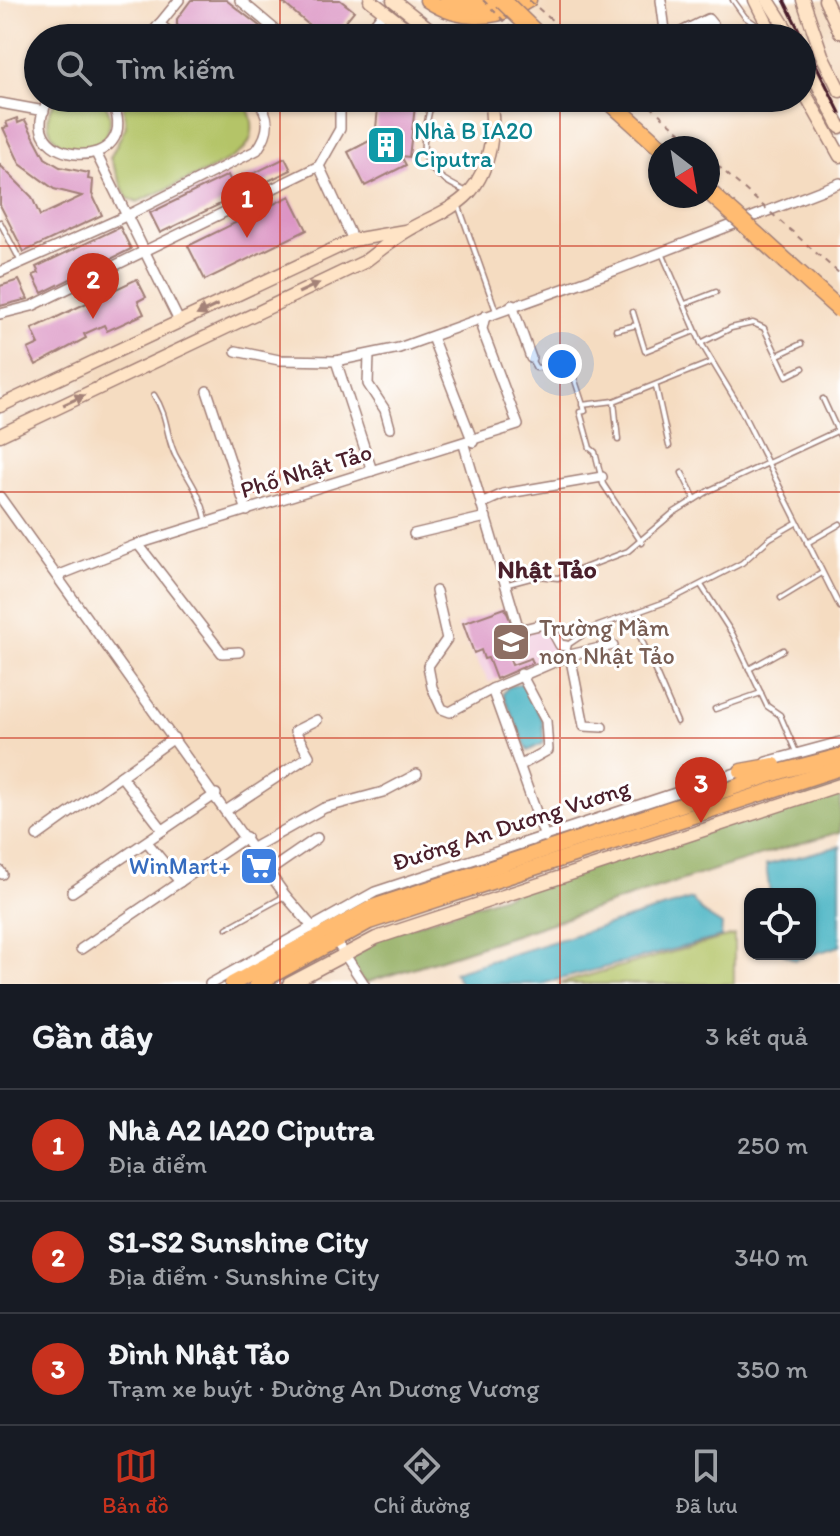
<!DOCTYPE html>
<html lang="vi">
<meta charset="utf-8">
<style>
:root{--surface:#171b24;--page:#20242c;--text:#f1f3f6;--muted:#9ea1a6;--line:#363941;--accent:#c8321e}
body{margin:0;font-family:Itim,sans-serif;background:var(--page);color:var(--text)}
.controls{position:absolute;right:24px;bottom:24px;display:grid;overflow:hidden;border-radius:16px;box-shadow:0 2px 6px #0004}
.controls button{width:72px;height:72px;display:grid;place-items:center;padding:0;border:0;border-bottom:2px solid var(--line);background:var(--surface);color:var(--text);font:40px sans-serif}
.compass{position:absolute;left:648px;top:136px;width:72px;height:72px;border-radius:50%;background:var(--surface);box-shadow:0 2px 6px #0004;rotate:149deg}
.you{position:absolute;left:562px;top:364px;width:28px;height:28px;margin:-20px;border:6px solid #fff;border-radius:50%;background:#1a73e8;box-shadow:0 0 0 12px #1a73e833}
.badge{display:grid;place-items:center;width:52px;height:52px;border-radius:50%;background:var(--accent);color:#fff;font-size:26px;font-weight:700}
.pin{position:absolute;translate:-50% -66px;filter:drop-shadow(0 2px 4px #0008)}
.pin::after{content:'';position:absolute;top:42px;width:28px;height:24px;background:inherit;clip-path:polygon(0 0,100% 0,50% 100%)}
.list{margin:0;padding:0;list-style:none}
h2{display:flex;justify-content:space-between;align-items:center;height:104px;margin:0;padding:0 32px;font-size:34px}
h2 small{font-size:26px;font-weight:400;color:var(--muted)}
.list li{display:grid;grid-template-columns:52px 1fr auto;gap:24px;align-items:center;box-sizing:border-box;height:112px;padding:0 32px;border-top:2px solid var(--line)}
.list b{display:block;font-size:30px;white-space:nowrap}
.list p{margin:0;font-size:26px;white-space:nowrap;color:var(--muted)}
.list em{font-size:26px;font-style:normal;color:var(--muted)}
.icon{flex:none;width:44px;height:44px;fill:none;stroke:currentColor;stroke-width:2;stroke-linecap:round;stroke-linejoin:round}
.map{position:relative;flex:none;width:840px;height:984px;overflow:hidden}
.search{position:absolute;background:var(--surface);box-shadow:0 2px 6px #0004;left:24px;right:24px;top:24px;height:88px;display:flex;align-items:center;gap:20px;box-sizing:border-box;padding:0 28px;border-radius:44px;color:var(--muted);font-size:30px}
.sheet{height:440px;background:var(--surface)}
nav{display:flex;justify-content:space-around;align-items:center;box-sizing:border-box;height:112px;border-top:2px solid var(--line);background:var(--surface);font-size:22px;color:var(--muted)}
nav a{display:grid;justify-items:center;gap:4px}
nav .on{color:var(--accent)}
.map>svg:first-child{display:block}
.built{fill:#f3cfe0}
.green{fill:#b4c467;stroke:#7f7249;stroke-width:2}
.forest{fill:#8faa5c;stroke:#6c6444;stroke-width:2}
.water{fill:#46b3c3;stroke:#486977;stroke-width:2}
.building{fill:#dc95c4}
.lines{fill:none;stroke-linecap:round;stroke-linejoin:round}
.lane-casing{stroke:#a07e76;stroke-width:7}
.street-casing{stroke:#a07e76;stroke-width:12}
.secondary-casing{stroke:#a07e76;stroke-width:15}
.primary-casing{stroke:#a07e76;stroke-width:17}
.highway-casing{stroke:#a07e76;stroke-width:19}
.path{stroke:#a07e76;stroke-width:2;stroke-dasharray:6 6;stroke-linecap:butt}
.lane{stroke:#fff;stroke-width:4}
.street{stroke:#fff;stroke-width:9}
.secondary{stroke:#ffe4c6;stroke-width:12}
.primary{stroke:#ffbb71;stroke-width:14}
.highway{stroke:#ffbb71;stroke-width:16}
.rail{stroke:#4a1f2b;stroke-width:3}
.highway-bridge-casing{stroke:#a07e76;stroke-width:19;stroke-linecap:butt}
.path-bridge{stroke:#a07e76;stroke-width:2;stroke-dasharray:6 6;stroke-linecap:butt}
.highway-bridge{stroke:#ffbb71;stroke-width:16}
.oneway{fill:#a48278}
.grid{fill:none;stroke:#c8321e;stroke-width:2;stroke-opacity:0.55}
.labels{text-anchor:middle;stroke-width:6;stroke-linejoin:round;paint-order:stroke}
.culture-label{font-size:24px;fill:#0d838f;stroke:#fff;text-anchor:start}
.street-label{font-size:24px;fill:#4a1f2b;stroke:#fff}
.education-label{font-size:24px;fill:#785e54;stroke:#fff;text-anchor:start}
.shop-label{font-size:24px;fill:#366cbe;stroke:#fff;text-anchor:end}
.neighbourhood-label{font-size:26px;font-weight:bold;fill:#4a1f2b;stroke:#fff}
</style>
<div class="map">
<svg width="840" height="984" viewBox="0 0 840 984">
<rect width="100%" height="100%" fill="#fff"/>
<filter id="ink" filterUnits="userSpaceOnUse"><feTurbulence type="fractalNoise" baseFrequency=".0125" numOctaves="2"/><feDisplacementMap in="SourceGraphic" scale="16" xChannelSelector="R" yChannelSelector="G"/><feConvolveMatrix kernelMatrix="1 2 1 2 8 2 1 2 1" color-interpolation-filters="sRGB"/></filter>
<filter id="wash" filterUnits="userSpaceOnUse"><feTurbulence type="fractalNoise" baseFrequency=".006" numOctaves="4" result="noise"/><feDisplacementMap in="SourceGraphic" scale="32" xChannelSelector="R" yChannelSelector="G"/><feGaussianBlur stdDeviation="1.8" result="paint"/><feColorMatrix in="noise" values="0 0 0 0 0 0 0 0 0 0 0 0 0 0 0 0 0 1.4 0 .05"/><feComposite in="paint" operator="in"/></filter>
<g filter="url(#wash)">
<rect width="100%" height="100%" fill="#f5dcc1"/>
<path class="built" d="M 508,606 L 518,633 L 549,627 L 561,651 L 542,658 L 541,663 L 489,682 L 457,626 Z"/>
<g class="green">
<path d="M 58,98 L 100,98 C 108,106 112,116 109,127 C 97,175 22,141 58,98 Z"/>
<path d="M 122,98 L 240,98 C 253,111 258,134 244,149 C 228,165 161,191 137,202 L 127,198 L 110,158 L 126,126 Z"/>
<path d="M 734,935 L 734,984 L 558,984 Z"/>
</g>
<path class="forest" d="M 840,785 L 840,832 C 680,877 523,935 364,983 L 346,956 L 376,938 Z"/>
<g class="water">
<path d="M 523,683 L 542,720 L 544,743 L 528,751 L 503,694 L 508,687 Z"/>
<path d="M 840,846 L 840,946 L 795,960 L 783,954 L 810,954 L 810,894 L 770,894 L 766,865 Z"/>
<path d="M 692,899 L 703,913 L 722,925 L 721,937 L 541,984 L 461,984 L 454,972 Z"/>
</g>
<g id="blocks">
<g class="building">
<path d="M 191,0 L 226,0 L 262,28 L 255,38 L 194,38 L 177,25 L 177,19 Z"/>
<path d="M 280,0 L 340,0 L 354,11 L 332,38 L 324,38 Z"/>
<path d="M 379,98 L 416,98 L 409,157 L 401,156 L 406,165 L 365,186 L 348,152 L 375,138 Z"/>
<path d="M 17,118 L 18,123 L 25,120 L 45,158 L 60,167 L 89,173 L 88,179 L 93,180 L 92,194 L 102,215 L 24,252 L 0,205 L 0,165 L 32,197 L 40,216 L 82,196 L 54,189 L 20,164 L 3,128 L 8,127 L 6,122 Z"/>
<path d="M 285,158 L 291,170 L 160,233 L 150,213 L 228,175 L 232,184 Z"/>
<path d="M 290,196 L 307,230 L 205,280 L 188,246 Z"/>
<path d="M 120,227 L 131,249 L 42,293 L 33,275 L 39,273 L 36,267 Z"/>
<path d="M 137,279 L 146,297 L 138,301 L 144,314 L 107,331 L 104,325 L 84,334 L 86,338 L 36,365 L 28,349 L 39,344 L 32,329 Z"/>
<path d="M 19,280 L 28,299 L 0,306 L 0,286 Z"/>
<path d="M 505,608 L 517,637 L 503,642 L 512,665 L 531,658 L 533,663 L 496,679 L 488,658 L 484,659 L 481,650 L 474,653 L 463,623 Z"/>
</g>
</g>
</g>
<g filter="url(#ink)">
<use href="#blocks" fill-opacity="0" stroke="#a07e76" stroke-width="2"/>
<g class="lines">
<g class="lane-casing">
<g id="lane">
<path d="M 733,0 L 745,17 L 765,31"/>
<path d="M 260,38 L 269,28"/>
<path d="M 432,98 C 421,153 412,166 467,192"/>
<path d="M 458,204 L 496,311"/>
<path d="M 0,222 L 21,262"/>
<path d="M 662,253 L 701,343 L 739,406 L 840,607"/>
<path d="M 685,304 L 716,292"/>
<path d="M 633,312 L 645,351 L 695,331"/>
<path d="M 616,330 L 637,325"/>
<path d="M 701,343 L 731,328 L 753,323 L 764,328 L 787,376 L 803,368"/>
<path d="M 778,355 L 801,344"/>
<path d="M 531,359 L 536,368 L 570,365 L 585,411 L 580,412 L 590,448 L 595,452 L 603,484 L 642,543"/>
<path d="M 656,387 L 669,446"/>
<path d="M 154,395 C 170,419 165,440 178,460 C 191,482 202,497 207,523"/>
<path d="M 823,399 L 840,436"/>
<path d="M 614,401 L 618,440"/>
<path d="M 582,405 L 614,401 L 712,362"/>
<path d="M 682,473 L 695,499"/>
<path d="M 807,543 L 840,524"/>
<path d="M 508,584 L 538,576 L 558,578 L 628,551 L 673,513 L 710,490 L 837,431"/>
<path d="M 701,585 L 733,635 L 767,706 L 780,715 L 796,752"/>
<path d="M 781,598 L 822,573"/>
<path d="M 631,615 L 677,722"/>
<path d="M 570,655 L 566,646 L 593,628 L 668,601 L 742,563 L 770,538 L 796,523"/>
<path d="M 749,669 L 783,650"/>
<path d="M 715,709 L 761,693"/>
<path d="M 227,928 L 283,897"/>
</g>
</g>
<g class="street-casing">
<g id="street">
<path d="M 240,0 L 285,38"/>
<path d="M 661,0 L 666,38"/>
<path d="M 159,24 L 177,38"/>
<path d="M 148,38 L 179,0"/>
<path d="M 364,38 L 384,12"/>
<path d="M 669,38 L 708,19 L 724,38"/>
<path d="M 50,98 C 4,168 152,178 110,98"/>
<path d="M 0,103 L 44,111"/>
<path d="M 96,153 L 180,323"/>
<path d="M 319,166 L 353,240"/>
<path d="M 0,272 L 126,216 L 257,150 C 271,131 271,115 255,98"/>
<path d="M 512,305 L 531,358"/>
<path d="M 0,314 L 32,306 L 319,166 L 340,129 L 340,98"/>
<path d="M 432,337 L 473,442"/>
<path d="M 236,351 L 279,360 L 336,361 L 399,348 L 616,270 L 840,183"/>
<path d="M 369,355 L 368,384 L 385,410 L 390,428"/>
<path d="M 336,361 L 372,471"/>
<path d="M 207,391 L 247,511"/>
<path d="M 464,445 L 519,630 L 548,623 L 560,645 L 566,646"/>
<path d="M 0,497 L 285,895 L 315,930"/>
<path d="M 481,504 L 503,494 L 602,477"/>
<path d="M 414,534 L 486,517"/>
<path d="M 138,544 L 222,653 L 239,652"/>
<path d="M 57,576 L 138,544 L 518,425 L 482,329 L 485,316"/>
<path d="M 436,591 L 447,639 L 428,666 L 432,687 L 442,709 L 450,712 L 492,689"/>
<path d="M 570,655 L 584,726 L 602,727"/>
<path d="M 766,762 L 840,742"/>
<path d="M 521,765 L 548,750 L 546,721 L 521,674"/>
<path d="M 121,776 L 163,830"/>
<path d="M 227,810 L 309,756 L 295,731 L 317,720"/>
<path d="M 37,836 L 174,738"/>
<path d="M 545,837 L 492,689 L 570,655 L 613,645"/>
<path d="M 147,842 L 180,882"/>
<path d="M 253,848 L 324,808 L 383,792 L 417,774"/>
<path d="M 0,871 L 2,874"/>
<path d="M 269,871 L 317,838"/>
<path d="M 72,892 L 216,794"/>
<path d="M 334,938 L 364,984"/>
<path d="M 81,949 L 246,837"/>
<path d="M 210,984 L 375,892 L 745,770"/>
</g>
</g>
<g class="secondary-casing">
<g id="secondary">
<path d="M 370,0 L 418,38"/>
<path d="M 393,0 L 441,38"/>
<path d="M 755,0 L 774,38"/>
<path d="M 768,0 L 792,38"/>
<path d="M 803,0 L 822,55 L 840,91"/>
<path d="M 825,0 L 840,32"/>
<path d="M 802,54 L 840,127"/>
<path d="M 802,88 L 840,156"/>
<path d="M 0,406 L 353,240 L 405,231"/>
<path d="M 0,435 L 364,262 C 379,251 394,238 410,229 C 429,218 453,210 469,193 C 490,169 497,128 489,98"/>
<path d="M 289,984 L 376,938 L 840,785"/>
</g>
</g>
<g class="primary-casing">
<g id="primary">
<path d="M 427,0 C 460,22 496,21 529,0"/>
<path d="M 741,771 L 774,765"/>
<path d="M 232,984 L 373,907 L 786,770 L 840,756"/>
<path d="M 257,984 L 369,922 L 840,768"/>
</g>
</g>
<g class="highway-casing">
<g id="highway">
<path d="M 448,0 L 482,7 L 511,0"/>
<path d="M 606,98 L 661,148"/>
</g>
</g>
<g class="path">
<path d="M 588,98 L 594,104"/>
<path d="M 641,98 L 698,148"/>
</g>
<use href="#lane" class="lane"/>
<use href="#street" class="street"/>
<use href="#secondary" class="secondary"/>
<use href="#primary" class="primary"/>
<use href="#highway" class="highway"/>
<path class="rail" d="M 784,0 L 840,113"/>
<g class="highway-bridge-casing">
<g id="highway-bridge">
<path d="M 502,0 L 541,38"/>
<path d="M 708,191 L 840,310"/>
</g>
</g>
<g class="path-bridge">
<path d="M 483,0 L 521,38"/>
<path d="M 529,0 L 572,38"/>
<path d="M 708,157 L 840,274"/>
</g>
<use href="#highway-bridge" class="highway-bridge"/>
</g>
<defs><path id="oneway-solid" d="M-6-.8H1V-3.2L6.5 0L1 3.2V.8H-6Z" transform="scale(2)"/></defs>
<g class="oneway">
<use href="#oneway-solid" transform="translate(309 288) rotate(-25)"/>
<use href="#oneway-solid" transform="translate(207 310) rotate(154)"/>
<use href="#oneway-solid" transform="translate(74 400) rotate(-25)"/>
</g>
</g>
<path class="grid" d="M 280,0 L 280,38M 560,0 L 560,38M 280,98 L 280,984M 560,98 L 560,984M 0,246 L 840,246M 0,492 L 840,492M 0,738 L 840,738"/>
<defs>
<g id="building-square" transform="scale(2)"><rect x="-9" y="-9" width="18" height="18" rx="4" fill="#0f9aa8" stroke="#fff"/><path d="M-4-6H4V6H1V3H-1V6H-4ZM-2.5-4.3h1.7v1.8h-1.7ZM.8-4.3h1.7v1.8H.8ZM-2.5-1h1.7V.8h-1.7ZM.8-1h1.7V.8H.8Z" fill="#fff"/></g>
<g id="school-square" transform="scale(2)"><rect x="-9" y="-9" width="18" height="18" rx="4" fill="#8d6e63" stroke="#fff"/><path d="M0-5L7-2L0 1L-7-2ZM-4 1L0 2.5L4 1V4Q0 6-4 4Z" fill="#fff"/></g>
<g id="supermarket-square" transform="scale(2)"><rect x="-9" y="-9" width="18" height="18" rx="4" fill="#3f7fe0" stroke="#fff"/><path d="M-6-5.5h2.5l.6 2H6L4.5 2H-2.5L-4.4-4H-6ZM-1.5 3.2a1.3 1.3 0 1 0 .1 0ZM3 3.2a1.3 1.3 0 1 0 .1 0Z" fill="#fff"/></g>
</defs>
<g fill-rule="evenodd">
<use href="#building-square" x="386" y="145"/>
<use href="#school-square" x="511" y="642"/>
<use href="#supermarket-square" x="259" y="866"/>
</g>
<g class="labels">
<g class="culture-label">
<text x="414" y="139">Nhà B IA20<tspan x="414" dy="28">Ciputra</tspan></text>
</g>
<g class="street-label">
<text transform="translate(306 471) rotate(-17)" y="8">Phố Nhật Tảo</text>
<text transform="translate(511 825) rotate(-18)" y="8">Đường An Dương Vương</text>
</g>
<g class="education-label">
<text x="539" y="636">Trường Mầm<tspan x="539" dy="28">non Nhật Tảo</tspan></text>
</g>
<g class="shop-label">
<text x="231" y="874">WinMart+</text>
</g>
<g class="neighbourhood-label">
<text x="547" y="578">Nhật Tảo</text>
</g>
</g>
</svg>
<div class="controls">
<button><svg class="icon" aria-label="locate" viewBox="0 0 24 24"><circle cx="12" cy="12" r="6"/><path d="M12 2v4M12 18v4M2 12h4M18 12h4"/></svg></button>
</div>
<svg class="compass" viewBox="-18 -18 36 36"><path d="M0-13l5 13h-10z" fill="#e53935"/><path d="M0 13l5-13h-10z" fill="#9ea1a6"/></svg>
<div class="you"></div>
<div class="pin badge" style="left:247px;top:238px">1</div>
<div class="pin badge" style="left:93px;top:319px">2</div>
<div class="pin badge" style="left:701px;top:823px">3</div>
<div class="search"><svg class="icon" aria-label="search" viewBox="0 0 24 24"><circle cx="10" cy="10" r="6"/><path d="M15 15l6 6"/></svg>Tìm kiếm</div>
</div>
<section class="sheet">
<h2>Gần đây<small>3 kết quả</small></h2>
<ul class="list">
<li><span class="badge">1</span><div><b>Nhà A2 IA20 Ciputra</b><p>Địa điểm</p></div><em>250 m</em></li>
<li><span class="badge">2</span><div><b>S1-S2 Sunshine City</b><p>Địa điểm · Sunshine City</p></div><em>340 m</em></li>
<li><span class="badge">3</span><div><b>Đình Nhật Tảo</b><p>Trạm xe buýt · Đường An Dương Vương</p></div><em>350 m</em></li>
</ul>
</section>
<nav>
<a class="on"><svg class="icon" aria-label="map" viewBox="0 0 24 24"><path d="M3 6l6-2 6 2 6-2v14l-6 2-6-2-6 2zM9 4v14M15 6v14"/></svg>Bản đồ</a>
<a><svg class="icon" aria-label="directions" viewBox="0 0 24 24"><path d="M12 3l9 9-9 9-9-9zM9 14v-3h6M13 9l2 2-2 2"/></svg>Chỉ đường</a>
<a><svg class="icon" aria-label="saved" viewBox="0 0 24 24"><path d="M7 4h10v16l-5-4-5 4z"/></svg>Đã lưu</a>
</nav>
